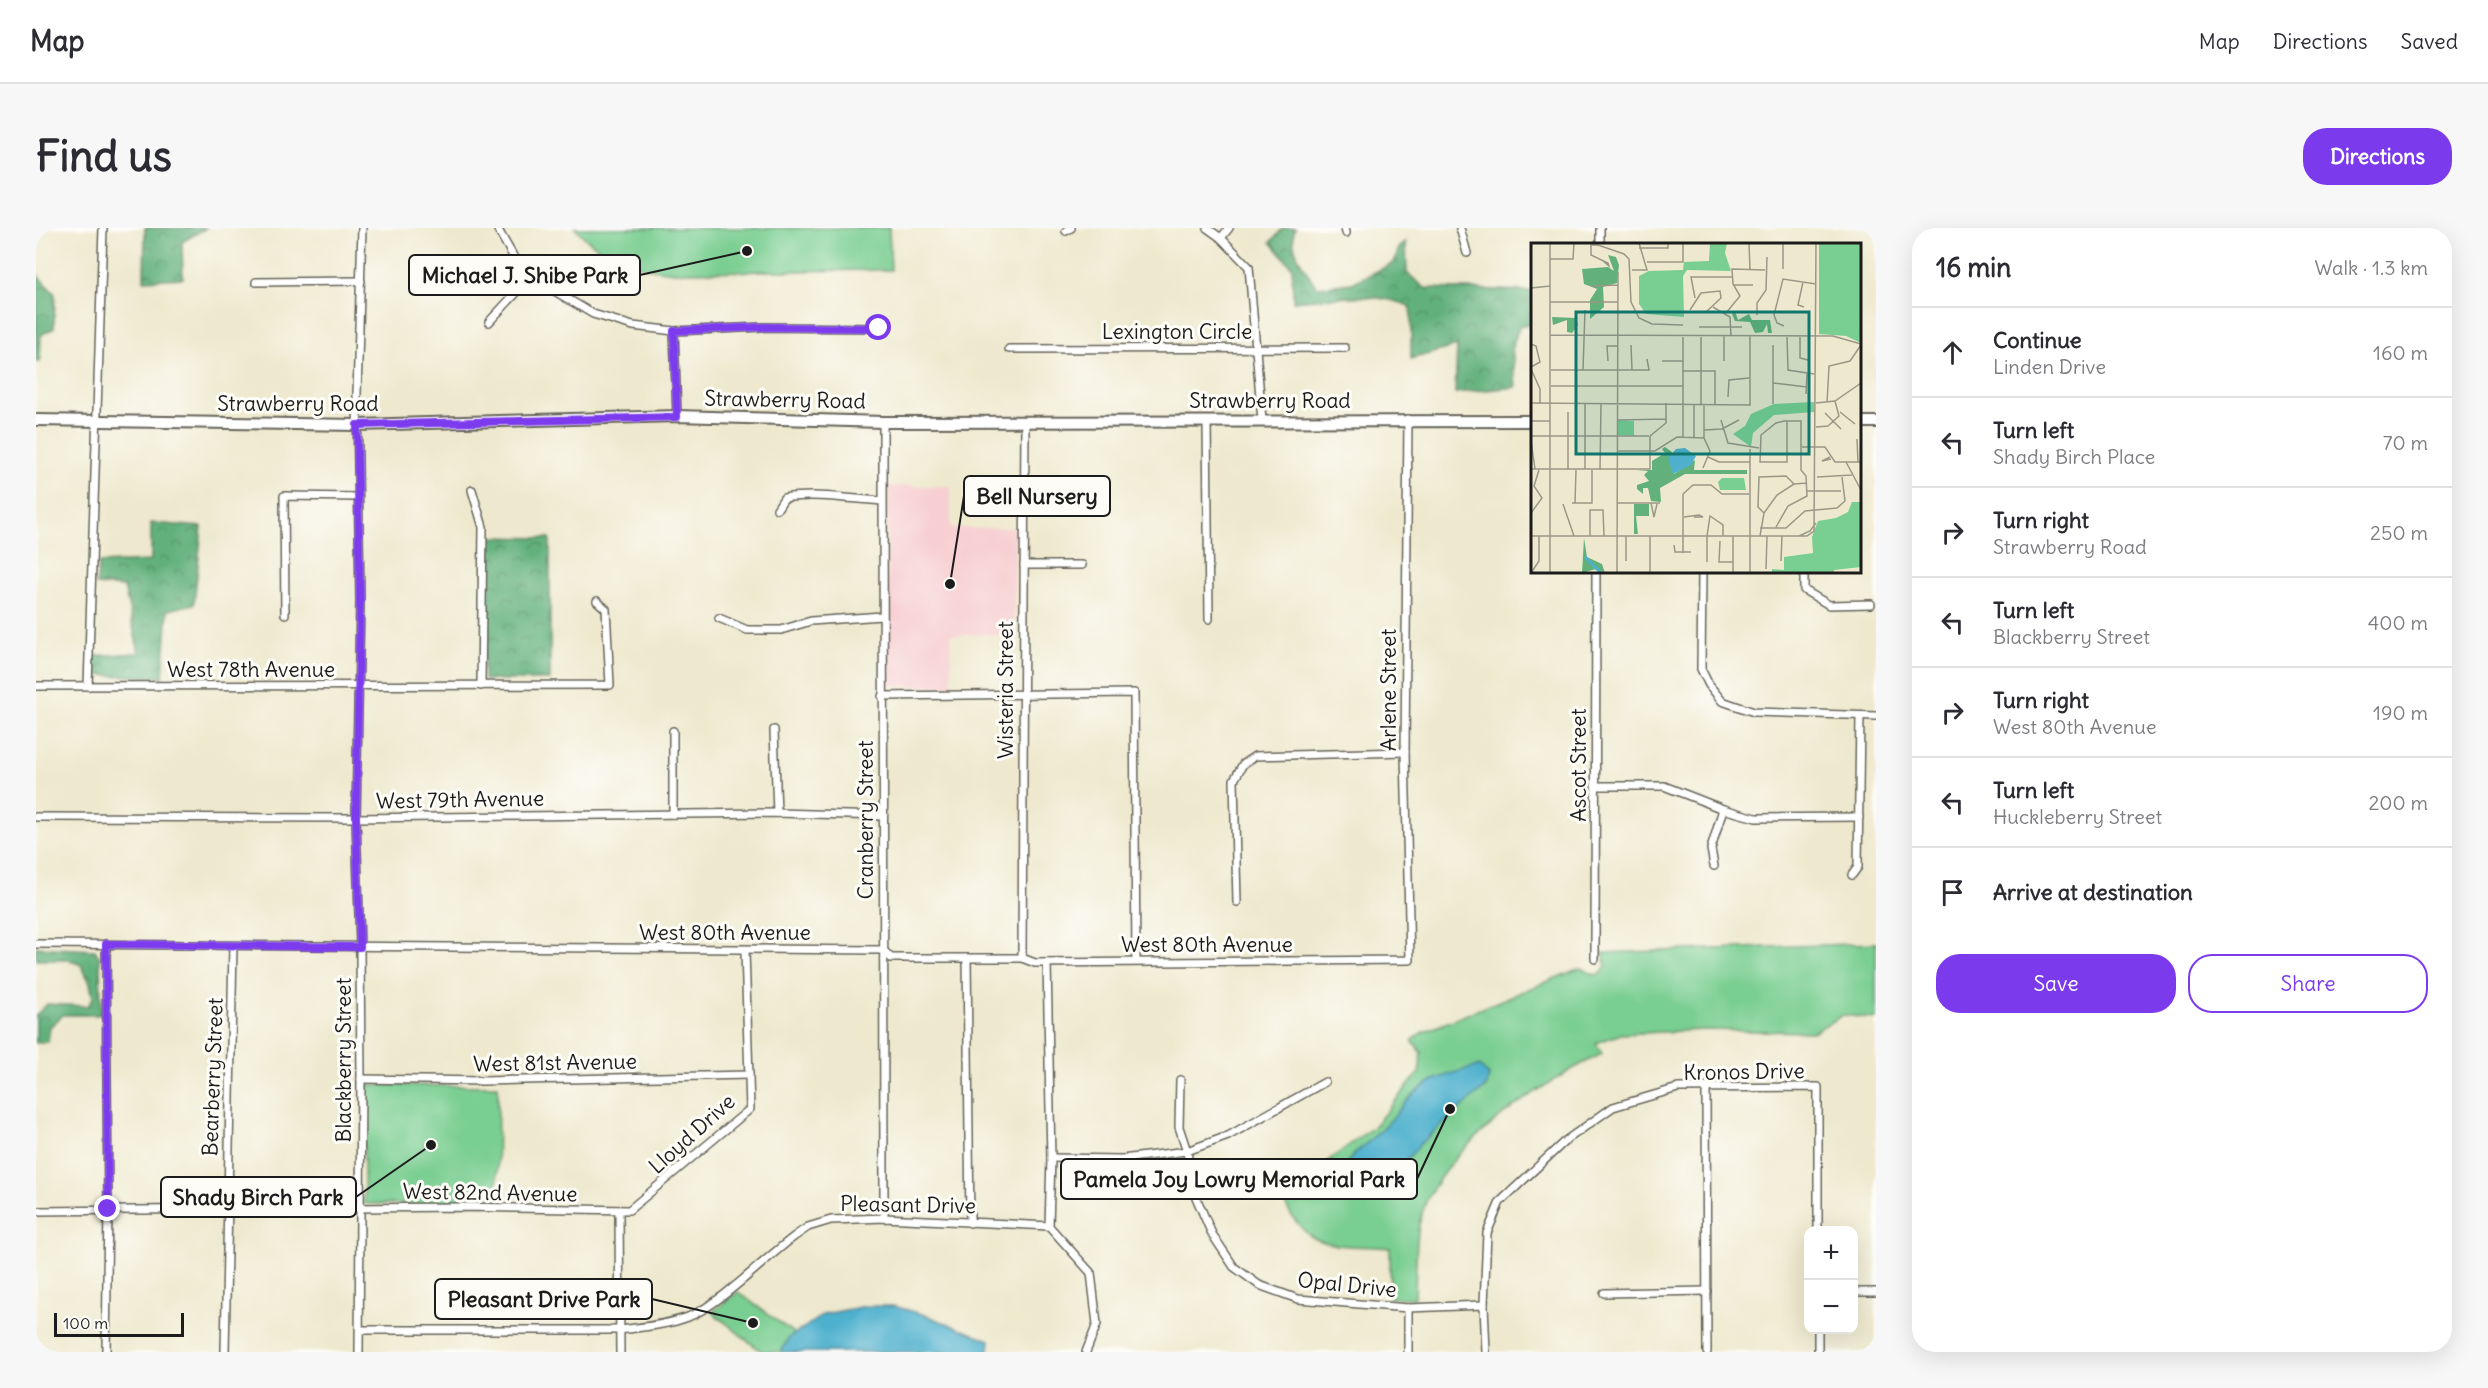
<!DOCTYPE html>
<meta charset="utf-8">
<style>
:root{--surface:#fff;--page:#f7f7f7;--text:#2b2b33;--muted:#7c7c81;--line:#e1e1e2;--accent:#7c3aed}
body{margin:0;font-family:Delius,sans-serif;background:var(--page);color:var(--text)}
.controls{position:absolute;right:18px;bottom:18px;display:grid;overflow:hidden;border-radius:12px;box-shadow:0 6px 24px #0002}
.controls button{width:54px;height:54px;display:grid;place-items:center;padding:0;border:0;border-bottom:2px solid var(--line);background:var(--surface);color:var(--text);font:30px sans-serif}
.scale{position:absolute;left:18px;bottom:15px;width:130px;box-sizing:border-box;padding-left:6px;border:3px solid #1c1c1c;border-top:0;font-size:16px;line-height:21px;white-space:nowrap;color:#1c1c1c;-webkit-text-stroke:4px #fdfcf7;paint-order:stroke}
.stop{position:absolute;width:18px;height:18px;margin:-14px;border:4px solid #7c3aed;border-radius:50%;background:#fff}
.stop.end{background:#7c3aed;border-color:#fff;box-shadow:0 2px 6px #0008}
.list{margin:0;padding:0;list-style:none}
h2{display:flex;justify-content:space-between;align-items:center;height:78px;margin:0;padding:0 24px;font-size:26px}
h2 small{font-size:20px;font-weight:400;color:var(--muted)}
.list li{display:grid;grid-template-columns:39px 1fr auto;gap:18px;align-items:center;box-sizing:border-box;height:90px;padding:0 24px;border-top:2px solid var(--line)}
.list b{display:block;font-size:22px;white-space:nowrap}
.list p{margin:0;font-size:20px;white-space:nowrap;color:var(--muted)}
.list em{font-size:20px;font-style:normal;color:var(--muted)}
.actions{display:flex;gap:12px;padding:18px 24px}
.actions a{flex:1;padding:14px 0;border:2px solid var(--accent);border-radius:24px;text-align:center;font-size:21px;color:var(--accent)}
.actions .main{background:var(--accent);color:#fff}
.icon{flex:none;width:33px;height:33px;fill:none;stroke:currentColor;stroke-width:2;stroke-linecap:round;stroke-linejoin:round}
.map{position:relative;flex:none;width:1840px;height:1124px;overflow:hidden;border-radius:24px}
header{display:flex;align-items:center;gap:36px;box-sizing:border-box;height:84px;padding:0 30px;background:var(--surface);border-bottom:2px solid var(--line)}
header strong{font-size:28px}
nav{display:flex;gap:33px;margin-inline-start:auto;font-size:21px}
.intro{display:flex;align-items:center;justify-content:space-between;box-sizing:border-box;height:144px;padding:0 36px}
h1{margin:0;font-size:42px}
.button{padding:15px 27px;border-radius:24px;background:var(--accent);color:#fff;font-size:21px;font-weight:700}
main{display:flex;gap:36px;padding:0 36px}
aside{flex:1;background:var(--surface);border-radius:24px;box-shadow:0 6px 24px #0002}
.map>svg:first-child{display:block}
.built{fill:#f7cfd2}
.forest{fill:url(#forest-crowns);stroke:#3f664c;stroke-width:1.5}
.park{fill:#79ce91;stroke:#4a7556;stroke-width:1.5}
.water{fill:#4eb0cd;stroke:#356674;stroke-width:1.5}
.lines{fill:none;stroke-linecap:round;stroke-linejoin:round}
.street-casing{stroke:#66645a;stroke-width:10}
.secondary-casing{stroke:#66645a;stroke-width:14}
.street{stroke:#fff;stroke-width:7}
.secondary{stroke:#fff;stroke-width:10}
.route{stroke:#7c3aed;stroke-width:8}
.labels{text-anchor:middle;stroke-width:6;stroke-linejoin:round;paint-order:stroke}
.street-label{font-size:21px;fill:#1c1c1c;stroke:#fdfcf7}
.inset-river{fill:none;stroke:#4eb0cd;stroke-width:3}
.inset-road{fill:none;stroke:#9a9787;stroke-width:1.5}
.view{fill:#0f766e;fill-opacity:0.15;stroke:#0f766e;stroke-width:3}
.inset-edge{fill:none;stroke:#1c1c1c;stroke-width:3}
.leader{fill:none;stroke:#1c1c1c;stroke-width:2}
.callout-dot{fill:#1c1c1c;stroke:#fdfcf7;stroke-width:2}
.callout{fill:#fdfcf7;stroke:#1c1c1c;stroke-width:2}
.callout-label{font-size:22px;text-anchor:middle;font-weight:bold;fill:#1c1c1c}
</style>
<header>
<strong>Map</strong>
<nav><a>Map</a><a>Directions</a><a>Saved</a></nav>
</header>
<div class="intro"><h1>Find us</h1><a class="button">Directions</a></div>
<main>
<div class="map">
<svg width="1840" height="1124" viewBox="0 0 1840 1124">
<defs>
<pattern id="forest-crowns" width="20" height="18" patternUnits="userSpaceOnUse" patternTransform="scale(1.5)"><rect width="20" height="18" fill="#62b17b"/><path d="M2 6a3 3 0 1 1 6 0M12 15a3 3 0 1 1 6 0" fill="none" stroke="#508f64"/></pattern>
</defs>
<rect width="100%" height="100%" fill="#fdfcf7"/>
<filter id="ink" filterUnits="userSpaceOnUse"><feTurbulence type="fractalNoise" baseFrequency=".0167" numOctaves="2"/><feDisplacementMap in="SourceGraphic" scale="12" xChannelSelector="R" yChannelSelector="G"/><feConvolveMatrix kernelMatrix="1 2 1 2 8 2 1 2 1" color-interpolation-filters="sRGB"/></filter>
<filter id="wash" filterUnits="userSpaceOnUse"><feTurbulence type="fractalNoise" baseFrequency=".008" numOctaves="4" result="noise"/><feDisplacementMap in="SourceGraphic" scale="24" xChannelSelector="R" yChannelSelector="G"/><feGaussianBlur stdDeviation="1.35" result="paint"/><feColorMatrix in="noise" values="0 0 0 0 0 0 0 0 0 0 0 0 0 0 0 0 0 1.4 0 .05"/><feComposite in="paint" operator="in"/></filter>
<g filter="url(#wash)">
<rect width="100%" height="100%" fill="#eee9ce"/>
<path class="built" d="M 851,258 L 915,258 L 915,300 L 979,300 L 978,406 L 915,407 L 916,459 L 852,457 Z"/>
<g class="forest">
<path d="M 109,0 L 170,0 L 146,14 L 147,50 L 108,52 Z"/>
<path d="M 1247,0 L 1259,0 C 1252,20 1270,43 1281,59 L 1316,55 L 1358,35 L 1363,20 L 1370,14 L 1371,45 L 1389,60 L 1496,63 L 1496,97 L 1484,97 L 1476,119 L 1480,159 L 1419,165 L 1421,118 L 1375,131 L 1375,79 C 1341,62 1293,71 1257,73 L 1256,39 L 1235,14 Z"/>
<path d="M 0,46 L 19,66 L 18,100 L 5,107 L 4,134 L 0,134 Z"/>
<path d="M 115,295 L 166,299 L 158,376 L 132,382 L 127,449 L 57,447 L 58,428 L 103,425 L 88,359 L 60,357 L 63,335 L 115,333 Z"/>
<path d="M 449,309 L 514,310 L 514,452 L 448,452 Z"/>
<path d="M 0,719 L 59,722 L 64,730 L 65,785 L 61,787 L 27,787 L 14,799 L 12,814 L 0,815 L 0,787 L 11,776 L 52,778 L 57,770 L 54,755 L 45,737 L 33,732 L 1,732 Z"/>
</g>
<g class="park">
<path d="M 539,0 L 853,0 L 855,42 L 639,44 C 598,40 568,31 539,0 Z"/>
<path d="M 1840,715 L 1840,791 L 1807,787 L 1777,804 L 1668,802 L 1585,806 L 1560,815 L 1566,826 C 1506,854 1395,926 1383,997 C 1379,1020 1380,1047 1379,1070 L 1354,1070 L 1354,1020 C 1293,1015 1272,1027 1243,964 L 1248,958 L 1285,938 L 1337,899 L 1383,845 L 1386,825 L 1376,813 L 1385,805 L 1544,740 L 1560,747 L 1567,744 L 1570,737 L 1567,725 Z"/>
<path d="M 328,857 L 462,858 L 461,976 L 328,976 Z"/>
<path d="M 702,1064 L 759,1106 L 753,1110 L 745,1124 L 726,1124 L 676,1084 Z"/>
</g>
<g class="water">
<path d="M 1443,838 L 1453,847 L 1451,858 L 1385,915 L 1347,959 L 1309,963 L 1301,956 C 1309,926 1331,918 1351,896 C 1366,880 1376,862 1398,852 C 1412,846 1428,842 1443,838 Z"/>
<path d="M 830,1078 L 858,1078 L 889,1087 L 954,1112 L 953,1124 L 745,1124 L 753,1110 L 788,1086 Z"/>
</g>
</g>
<g filter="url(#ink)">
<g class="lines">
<g class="street-casing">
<g id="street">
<path d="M 461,0 L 481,35 L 495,49 L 557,86 L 597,98 L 638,103 L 726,99 L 843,100"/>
<path d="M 1171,0 L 1185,10 L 1213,39 L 1226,192"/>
<path d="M 1309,0 L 1310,5"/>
<path d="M 1424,0 L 1431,25"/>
<path d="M 1564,0 L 1564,16"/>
<path d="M 1030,3 L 1035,0"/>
<path d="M 1185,10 L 1193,0"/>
<path d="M 220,54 L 325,53"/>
<path d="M 453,94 L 495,49"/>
<path d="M 638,103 L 641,188"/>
<path d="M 973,121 L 1309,120"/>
<path d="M 1171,193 L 1173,391"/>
<path d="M 847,194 L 848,990"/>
<path d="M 436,262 L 447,299 L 445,458"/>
<path d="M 741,281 L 748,270 C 780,265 814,271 846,273"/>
<path d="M 988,337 L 1046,337"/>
<path d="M 1666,344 L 1665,441 L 1673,457 L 1686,473 L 1718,484 L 1840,488"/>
<path d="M 1768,344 L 1768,362 L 1793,377 L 1835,376"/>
<path d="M 249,386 L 248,268 L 322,269"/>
<path d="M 683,390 L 711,402 L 745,402 L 775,393 L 846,388"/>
<path d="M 0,458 L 574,457 L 570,381 L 561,373"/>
<path d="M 52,458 L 67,0"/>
<path d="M 846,468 L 1098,465 L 1100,733"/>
<path d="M 738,502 L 741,585"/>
<path d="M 1559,558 L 1628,558 L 1687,581 L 1720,590 L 1823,589"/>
<path d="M 637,586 L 637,503"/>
<path d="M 0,589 L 320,590 L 741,585 L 847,588"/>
<path d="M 1678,638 L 1675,621 L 1687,581"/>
<path d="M 1816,647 L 1822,639 L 1824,488"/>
<path d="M 1201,674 L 1198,552 L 1207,536 L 1219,528 L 1369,524"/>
<path d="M 0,716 L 847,722 L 855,730 L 986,730 L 999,735 L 1374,732 L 1369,524 L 1372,191"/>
<path d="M 931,730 L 934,995"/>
<path d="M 986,730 L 989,194"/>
<path d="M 1559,731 L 1560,344"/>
<path d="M 1011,735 L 1015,930 L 1013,998 L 1055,1045 L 1061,1096 L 1050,1124"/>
<path d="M 325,851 L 446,853 L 713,847"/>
<path d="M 1144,852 L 1143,899 L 1151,923 L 1156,960 L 1176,1006 L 1198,1039 L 1223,1057 L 1262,1071 L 1372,1080 L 1448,1077"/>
<path d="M 1670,859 L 1671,1124"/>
<path d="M 1015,930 L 1086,931 L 1151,923 L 1192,908 L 1289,854"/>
<path d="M 0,983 L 426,979 L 593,982 L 714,881 L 709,723"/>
<path d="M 583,984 L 584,1124"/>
<path d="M 1818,1064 L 1840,1064"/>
<path d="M 1568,1065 L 1671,1063"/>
<path d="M 324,1102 L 584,1102 C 606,1099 631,1097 652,1089 C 685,1076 729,1030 759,1008 L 772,999 L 795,992 L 848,990 L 1013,998"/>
<path d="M 70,1124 L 72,981 L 70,716"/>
<path d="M 189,1124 L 197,718"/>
<path d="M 323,1124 L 325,851 L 324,719 L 320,590 L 324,373 L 321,166 L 326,0"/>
<path d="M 1372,1124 L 1372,1080"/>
<path d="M 1450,1124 L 1448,1077 L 1451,1005 L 1464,974 L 1529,913 L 1577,879 L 1642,860 L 1782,859 L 1782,1002"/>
<path d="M 1782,1124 L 1782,1102"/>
</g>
</g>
<g class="secondary-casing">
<g id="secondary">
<path d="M 0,192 L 321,197 L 641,188 L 847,194 L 1496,193"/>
<path d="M 1824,194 L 1840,194"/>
</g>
</g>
<use href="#street" class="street"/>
<use href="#secondary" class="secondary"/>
</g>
</g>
<g class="lines" filter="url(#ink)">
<path class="route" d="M 72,981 L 70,716 L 324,719 L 320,590 L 324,373 L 321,197 L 641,189 L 638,103 L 726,99 L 843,100"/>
</g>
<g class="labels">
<g class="street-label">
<text x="1141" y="111">Lexington Circle</text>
<text transform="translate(749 172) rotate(1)" y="7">Strawberry Road</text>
<text x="1234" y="180">Strawberry Road</text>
<text x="262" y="183">Strawberry Road</text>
<text x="215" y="449">West 78th Avenue</text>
<text transform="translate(970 462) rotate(-90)" y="7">Wisteria Street</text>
<text transform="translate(1353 462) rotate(-90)" y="7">Arlene Street</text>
<text transform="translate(1543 537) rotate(-90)" y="7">Ascot Street</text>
<text transform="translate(424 572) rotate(-1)" y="7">West 79th Avenue</text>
<text transform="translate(830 592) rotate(-90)" y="7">Cranberry Street</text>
<text x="689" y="712">West 80th Avenue</text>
<text x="1171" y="724">West 80th Avenue</text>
<text transform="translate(308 832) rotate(-90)" y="7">Blackberry Street</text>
<text transform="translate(519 835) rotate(-1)" y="7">West 81st Avenue</text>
<text transform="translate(1708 844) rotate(-1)" y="7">Kronos Drive</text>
<text transform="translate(177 849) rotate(-88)" y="7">Bearberry Street</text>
<text transform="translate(656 906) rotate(-42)" y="7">Lloyd Drive</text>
<text transform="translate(454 965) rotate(1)" y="7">West 82nd Avenue</text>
<text transform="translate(872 977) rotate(1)" y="7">Pleasant Drive</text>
<text transform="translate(1311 1057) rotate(6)" y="7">Opal Drive</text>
</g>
</g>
<g transform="translate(1495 15)">
<rect width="330" height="330" fill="#eee9ce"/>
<path d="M 77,12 L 85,14 L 88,22 L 86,40 L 72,44 L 73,64 L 59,76 L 59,57 L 66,46 L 53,41 L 51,26 L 77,24 L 83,28 ZM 204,68 L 207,77 L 218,71 L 221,77 L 239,77 L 241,90 L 237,90 L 236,81 L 232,89 L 224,90 L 219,79 L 204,78 L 201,71 ZM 21,74 L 45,75 L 47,82 L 41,90 L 36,89 L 36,77 L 22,82 ZM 134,204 L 141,209 L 143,231 L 164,217 L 163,227 L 216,227 L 216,231 L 154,231 L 129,245 L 130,259 L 120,258 L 117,245 L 112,245 L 112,251 L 106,246 L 106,242 L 118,238 L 113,232 L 117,228 L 106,227 L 121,227 L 121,218 L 134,210 L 131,206 ZM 103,261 L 118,261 L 118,273 L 105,273 L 107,291 L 103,291 ZM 53,295 L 56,314 L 71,321 L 74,330 L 65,326 L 51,330 Z" fill="#62b17b"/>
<path d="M 288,0 L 330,0 L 330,100 L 315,93 L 288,91 Z" fill="#79ce91"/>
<path d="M 179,0 L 196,0 L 194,10 L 200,28 L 156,27 L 152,33 L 153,74 L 115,71 L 108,61 L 108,33 L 118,28 L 152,27 L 153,19 L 178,18 ZM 283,159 L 283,169 L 243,172 L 222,190 L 220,204 L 202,191 L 214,183 L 220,171 L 243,161 ZM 87,177 L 103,178 L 103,193 L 86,192 ZM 191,235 L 213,235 L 215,247 L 189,247 L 187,239 ZM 321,259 L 330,259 L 330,324 L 303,327 L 303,330 L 241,330 L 241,326 L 253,327 L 253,314 L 282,310 L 281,294 L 287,278 L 305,275 L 317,269 Z" fill="#79ce91"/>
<path d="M 154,205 L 165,213 L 160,222 L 142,231 L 137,215 L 145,206 Z" fill="#4eb0cd"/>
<path class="inset-river" d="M 54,314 L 70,330"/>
<path class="inset-road" d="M 19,0 L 19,330M 218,0 L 219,27M 252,0 L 252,26M 67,2 L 93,11 L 98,16 L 100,59 L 108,75 L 121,81 L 152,82M 67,2 L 60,2 L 60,12 L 77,20 L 78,23 L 72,18M 108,5 L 137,5 L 137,0M 19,16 L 42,16 L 43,0M 116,19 L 152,19 L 152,0M 101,27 L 116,27 L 108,0M 272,39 L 267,62 L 273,64M 203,42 L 222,42M 61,43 L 87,42M 0,45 L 19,43M 164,55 L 160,34 L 201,34M 19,59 L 86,59M 182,64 L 199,74 L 200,93M 159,67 L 170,50 L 189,48 L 190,55 L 175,69M 195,70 L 209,53 L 202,41 L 201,26 L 234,27M 226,72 L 226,60 L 235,47 L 236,14M 253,83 L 246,80 L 243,72 L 252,36 L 285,41M 168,84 L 211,84M 19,92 L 302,93 L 330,101M 193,93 L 193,118M 152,94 L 152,194M 256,94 L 257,127 L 283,131M 269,94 L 269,115 L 277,117M 0,101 L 5,103 L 9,119 L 0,124M 100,102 L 101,127M 77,118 L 76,103 L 86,103M 131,118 L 152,118M 0,126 L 9,146 L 9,160M 20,127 L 118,127 L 116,116M 52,127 L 54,67M 152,128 L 184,128 L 184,162M 242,140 L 276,144M 20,143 L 152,143M 275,151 L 276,131M 197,154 L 198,137 L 218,135M 0,160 L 219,162 L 219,93M 285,160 L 304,158 L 330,140M 296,160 L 298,123 L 319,118 L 330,102M 163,161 L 163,195M 170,161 L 170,94M 242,161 L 242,102M 309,169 L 324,181M 294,170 L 310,186M 86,177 L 135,176M 190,177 L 197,200 L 228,205M 0,178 L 19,178M 285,184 L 297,183 L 308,173 L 304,158M 173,187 L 191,186 L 208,177M 0,193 L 118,193M 119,193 L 135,180 L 135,160M 326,196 L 327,219M 0,198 L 4,226M 271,204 L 294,204 L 304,219 L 330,219M 219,206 L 219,330M 86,208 L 124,208 L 146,194 L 173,195M 177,214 L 188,219 L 219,219M 299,214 L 291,218 L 300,216M 315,219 L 330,247M 172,225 L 179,208 L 173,195 L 173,162M 0,226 L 119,226 L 119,193M 54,226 L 54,160M 37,227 L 37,169M 69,227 L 70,160M 286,234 L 321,232M 276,248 L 310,248M 41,260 L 61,260 L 61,227M 44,260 L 45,227M 86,260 L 129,260M 120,260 L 123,274 L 126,261M 32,261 L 43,293M 0,270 L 11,255 L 3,243 L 8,227M 233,270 L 227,264 L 228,234 L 255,233 L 263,241M 153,274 L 168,272 L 172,274 L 163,274M 245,284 L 257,263 L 276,253 L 275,233 L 270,227 L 270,178 L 253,178 L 245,180 L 230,192 L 229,219 L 256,219 L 256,178M 229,285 L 255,285 L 274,268 L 306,265 L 314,258 L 311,234M 0,293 L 276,293 L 283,288 L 285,0M 59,293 L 59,267 L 72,267 L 73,293M 119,293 L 119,330M 176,293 L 179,273 L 192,282 L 192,293M 229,293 L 233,270 L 246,252 L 263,241 L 276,240M 268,293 L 279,288 L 285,280M 189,298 L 188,319 L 202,319M 143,302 L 144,309 L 160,309M 152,310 L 152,251 L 162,242 L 180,242 L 191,251 L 218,251M 95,318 L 95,293M 250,318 L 251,293M 176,319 L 176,293M 235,326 L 236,293M 0,330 L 8,318 L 8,293M 86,330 L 87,29M 202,330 L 202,293"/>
<path class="view" d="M 45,69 L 278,69 L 278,211 L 45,211 Z"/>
<rect width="330" height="330" class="inset-edge"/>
</g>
<path class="leader" d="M711 23L604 47M914 356L928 268M1414 881L1381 951M395 917L320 969M717 1095L616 1071"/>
<g class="callout-dot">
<circle cx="711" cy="23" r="6"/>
<circle cx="914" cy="356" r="6"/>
<circle cx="1414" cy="881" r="6"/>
<circle cx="395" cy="917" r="6"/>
<circle cx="717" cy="1095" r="6"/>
</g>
<g class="callout">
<rect x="373" y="27" width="231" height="40" rx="6"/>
<rect x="928" y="248" width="146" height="40" rx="6"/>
<rect x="1025" y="931" width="356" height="40" rx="6"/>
<rect x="125" y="949" width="195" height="40" rx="6"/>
<rect x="399" y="1051" width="217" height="40" rx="6"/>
</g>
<g class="callout-label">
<text x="489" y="55">Michael J. Shibe Park</text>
<text x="1001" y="276">Bell Nursery</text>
<text x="1203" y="959">Pamela Joy Lowry Memorial Park</text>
<text x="222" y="977">Shady Birch Park</text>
<text x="508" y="1079">Pleasant Drive Park</text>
</g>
</svg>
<div class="controls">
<button>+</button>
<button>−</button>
</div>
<div class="scale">100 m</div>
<div class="stop" style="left:843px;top:100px"></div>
<div class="stop end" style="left:72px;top:981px"></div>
</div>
<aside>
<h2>16 min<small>Walk · 1.3 km</small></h2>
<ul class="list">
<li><svg class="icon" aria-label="ahead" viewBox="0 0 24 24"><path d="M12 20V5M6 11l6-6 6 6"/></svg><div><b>Continue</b><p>Linden Drive</p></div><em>160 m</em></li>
<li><svg class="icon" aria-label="left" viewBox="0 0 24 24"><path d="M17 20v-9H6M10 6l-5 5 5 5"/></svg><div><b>Turn left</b><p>Shady Birch Place</p></div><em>70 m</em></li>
<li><svg class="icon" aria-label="right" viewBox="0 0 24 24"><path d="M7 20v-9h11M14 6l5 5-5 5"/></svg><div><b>Turn right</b><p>Strawberry Road</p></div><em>250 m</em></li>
<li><svg class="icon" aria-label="left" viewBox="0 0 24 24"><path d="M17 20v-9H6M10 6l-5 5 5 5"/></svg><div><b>Turn left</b><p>Blackberry Street</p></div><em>400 m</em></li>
<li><svg class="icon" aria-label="right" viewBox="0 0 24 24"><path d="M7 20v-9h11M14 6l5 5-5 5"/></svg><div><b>Turn right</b><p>West 80th Avenue</p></div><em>190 m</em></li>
<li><svg class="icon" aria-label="left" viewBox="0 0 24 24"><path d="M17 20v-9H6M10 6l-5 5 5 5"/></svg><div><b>Turn left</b><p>Huckleberry Street</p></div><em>200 m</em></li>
<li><svg class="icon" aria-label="arrive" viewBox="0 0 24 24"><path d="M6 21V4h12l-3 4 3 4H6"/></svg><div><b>Arrive at destination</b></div></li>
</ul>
<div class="actions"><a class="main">Save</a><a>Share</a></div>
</aside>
</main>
